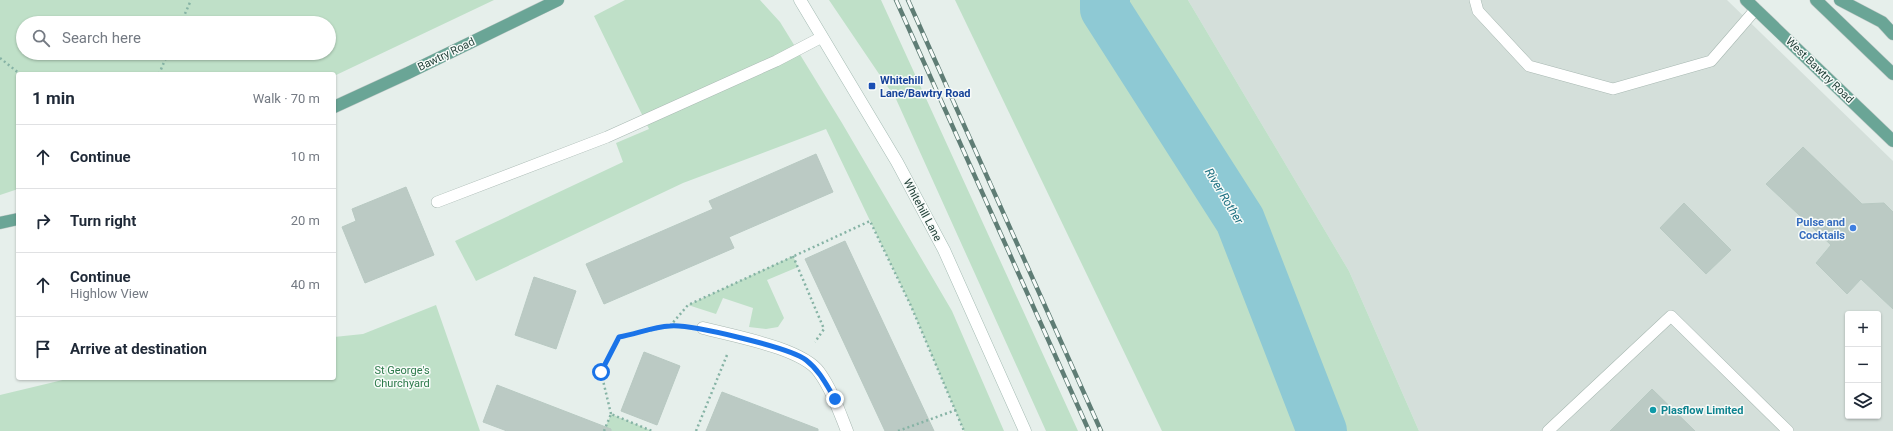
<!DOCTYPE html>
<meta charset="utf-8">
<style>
:root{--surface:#fff;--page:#f2f2f3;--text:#1f2937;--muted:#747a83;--line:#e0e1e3}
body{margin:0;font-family:Roboto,sans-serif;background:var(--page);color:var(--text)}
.controls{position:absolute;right:12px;bottom:12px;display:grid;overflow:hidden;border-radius:4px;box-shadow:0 1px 3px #0004}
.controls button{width:36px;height:36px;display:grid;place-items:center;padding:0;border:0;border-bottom:1px solid var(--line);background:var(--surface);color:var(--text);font:20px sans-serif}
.stop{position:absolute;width:12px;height:12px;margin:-9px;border:3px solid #1a73e8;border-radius:50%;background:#fff}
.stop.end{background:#1a73e8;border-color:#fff;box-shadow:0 1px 4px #0008}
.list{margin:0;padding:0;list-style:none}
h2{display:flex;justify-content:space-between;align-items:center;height:52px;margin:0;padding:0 16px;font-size:17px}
h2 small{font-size:13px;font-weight:400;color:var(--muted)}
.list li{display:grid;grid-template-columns:26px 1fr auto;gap:12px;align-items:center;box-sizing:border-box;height:64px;padding:0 16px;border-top:1px solid var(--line)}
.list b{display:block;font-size:15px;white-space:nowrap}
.list p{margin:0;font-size:13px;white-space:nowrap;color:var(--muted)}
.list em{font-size:13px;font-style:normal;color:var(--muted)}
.icon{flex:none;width:22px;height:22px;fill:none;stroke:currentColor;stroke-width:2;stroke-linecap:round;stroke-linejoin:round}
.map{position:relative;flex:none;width:1893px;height:431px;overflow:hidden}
.search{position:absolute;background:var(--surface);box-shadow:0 1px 3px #0004;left:16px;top:16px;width:320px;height:44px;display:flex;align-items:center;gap:10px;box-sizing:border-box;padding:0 14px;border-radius:22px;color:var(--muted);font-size:15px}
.panel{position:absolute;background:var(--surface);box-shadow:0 1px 3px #0004;left:16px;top:72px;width:320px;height:308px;border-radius:4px}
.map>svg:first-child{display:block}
.built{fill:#d4dfda;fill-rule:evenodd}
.green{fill:#bfe0c8;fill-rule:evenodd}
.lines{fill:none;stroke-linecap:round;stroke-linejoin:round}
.river{stroke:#8ec9d4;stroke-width:50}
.building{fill:#bbcac4;stroke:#b8c9c2}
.lane-casing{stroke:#a8b8b2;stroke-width:12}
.street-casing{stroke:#a8b8b2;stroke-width:13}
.secondary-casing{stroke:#a4bbb3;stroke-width:13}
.primary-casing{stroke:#c2cac8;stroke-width:13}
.path{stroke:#86b3a5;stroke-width:2.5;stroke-dasharray:2 3;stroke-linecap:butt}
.lane{stroke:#fff;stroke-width:11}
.street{stroke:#fff;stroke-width:12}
.secondary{stroke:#fff;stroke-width:12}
.primary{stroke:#6aa596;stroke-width:12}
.rail-casing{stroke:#5f7d75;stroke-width:4.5}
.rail{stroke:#f7fbf9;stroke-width:3;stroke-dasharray:9;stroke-linecap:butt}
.route{stroke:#1a73e8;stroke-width:5}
.transit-dot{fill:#1a4fb4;stroke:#f7fbf9;stroke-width:1.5}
.shop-dot{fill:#3f7fe0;stroke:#f7fbf9;stroke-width:1.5}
.culture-dot{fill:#0f9aa8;stroke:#f7fbf9;stroke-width:1.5}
.labels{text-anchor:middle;stroke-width:3;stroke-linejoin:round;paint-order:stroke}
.street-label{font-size:11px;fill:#24423a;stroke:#f7fbf9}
.transit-label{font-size:11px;font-weight:bold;fill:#164399;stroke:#f7fbf9;text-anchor:start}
.shop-label{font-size:11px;font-weight:bold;fill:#366cbe;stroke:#f7fbf9;text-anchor:end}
.park-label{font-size:11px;fill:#2d7a4b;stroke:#f7fbf9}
.culture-label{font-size:11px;font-weight:bold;fill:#0d838f;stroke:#f7fbf9;text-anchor:start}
.water-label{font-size:12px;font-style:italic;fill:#1c6f80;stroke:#f7fbf9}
</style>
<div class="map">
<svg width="1893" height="431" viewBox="0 0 1893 431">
<rect width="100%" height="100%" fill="#e6efeb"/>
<path class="built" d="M 1188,0 L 1727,0 L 1893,161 L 1893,431 L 1419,431 L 1349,271 ZM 1848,314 L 1878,314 L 1878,416 L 1848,416 Z"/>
<g class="green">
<path d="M 0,0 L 494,0 L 334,76 L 334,74 L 18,74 L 18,189 L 0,195 ZM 23,23 L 329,23 L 329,53 L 23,53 Z"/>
<path d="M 625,0 L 760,0 L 780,22 L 842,123 L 952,311 L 1004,431 L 964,431 L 911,306 L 826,129 L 683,183 L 476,281 L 455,241 L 623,162 L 616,143 L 649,129 L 594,16 Z"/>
<path d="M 829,0 L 881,0 L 1078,431 L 1046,431 L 896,99 Z"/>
<path d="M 955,0 L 1188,0 L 1349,271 L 1419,431 L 1162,431 Z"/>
<path d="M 793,256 L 798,267 L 767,280 L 784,318 L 778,327 L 766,329 L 749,327 L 753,308 L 723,298 L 716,314 L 688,305 Z"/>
<path d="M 436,305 L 480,431 L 0,431 L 0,395 L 71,378 L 334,378 L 334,337 L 363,334 Z"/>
<path d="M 611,414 L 652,431 L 604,431 Z"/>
</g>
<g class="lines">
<path class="river" d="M 1105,0 L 1105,9 L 1240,220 L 1322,431"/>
</g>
<g class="building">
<path d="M 1803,147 L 1862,204 L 1884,203 L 1893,212 L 1893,309 L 1861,279 L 1847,294 L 1816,263 L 1831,245 L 1766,184 Z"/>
<path d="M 816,154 L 833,192 L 729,237 L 734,248 L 604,304 L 586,264 L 713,209 L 709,201 Z"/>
<path d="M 406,187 L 434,255 L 365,283 L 342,227 L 356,221 L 352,209 Z"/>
<path d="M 1684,203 L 1731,250 L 1706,274 L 1660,228 Z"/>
<path d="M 845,241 L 934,431 L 885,431 L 805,259 Z"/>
<path d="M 534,277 L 576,291 L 556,349 L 515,335 Z"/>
<path d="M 644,352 L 680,366 L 657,425 L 621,411 Z"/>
<path d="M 497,385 L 611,429 L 611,431 L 507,431 L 483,422 Z"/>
<path d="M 1652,389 L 1695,431 L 1610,431 Z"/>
<path d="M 722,392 L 818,429 L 818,431 L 706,431 Z"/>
</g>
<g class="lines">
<g class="lane-casing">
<g id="lane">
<path d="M 1475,0 L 1478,11 L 1529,66 L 1613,89 L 1711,61 L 1756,9"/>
<path d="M 437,202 L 607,137 L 776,61 L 822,37"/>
<path d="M 1548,431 L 1671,316 L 1788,431"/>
</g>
</g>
<g class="street-casing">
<path id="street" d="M 703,328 C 733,336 802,348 819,372 C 832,390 839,411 847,431"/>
</g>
<g class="secondary-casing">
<path id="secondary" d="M 800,0 L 897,162 L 944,250 L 1025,431"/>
</g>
<g class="primary-casing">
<g id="primary">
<path d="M 1746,0 L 1893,141"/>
<path d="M 1816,0 L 1893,74"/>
<path d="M 1840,0 L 1882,22 L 1893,34"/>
<path d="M 334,107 L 408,73 L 558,0"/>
<path d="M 0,223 L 18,219"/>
</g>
</g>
<g class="path">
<path d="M 181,23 L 191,0"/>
<path d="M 0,58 L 20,74"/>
<path d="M 159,74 L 168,53"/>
<path d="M 793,256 L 824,329 L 815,342"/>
<path d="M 670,326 L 688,305 L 870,221 L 911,306 L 964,431"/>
<path d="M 611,414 L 601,372 L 619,337 L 670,326 L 683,327"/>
<path d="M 604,431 L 611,414 L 652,431"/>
<path d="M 696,431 L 727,355"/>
<path d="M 898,431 L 956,410"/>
</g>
<use href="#lane" class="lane"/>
<use href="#street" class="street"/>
<use href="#secondary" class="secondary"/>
<use href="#primary" class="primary"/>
<g class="rail-casing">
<g id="rail">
<path d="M 896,0 L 1089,431"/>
<path d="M 908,0 L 1101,431"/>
</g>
</g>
<use href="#rail" class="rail"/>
</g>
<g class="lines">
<path class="route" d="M 601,372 L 619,337 C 636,334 653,327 670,326 C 691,324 791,348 806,360 C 819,370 826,384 835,399"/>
</g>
<rect class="transit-dot" x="868" y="82" width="8" height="8" rx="2"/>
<circle class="shop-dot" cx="1853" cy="228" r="4"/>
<circle class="culture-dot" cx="1653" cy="410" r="4"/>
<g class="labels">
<g class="street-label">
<text transform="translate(446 54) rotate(-26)" y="4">Bawtry Road</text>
<text transform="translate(1820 70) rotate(44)" y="4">West Bawtry Road</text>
<text transform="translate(923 210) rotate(62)" y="4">Whitehill Lane</text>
</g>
<g class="transit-label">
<text x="880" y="84">Whitehill<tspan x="880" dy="13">Lane/Bawtry Road</tspan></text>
</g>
<g class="shop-label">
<text x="1845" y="226">Pulse and<tspan x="1845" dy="13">Cocktails</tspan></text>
</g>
<g class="park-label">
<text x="402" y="374">St George's<tspan x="402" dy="13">Churchyard</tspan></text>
</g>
<g class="culture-label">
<text x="1661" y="414">Plasflow Limited</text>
</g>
<g class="water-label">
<text transform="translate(1224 196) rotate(59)" y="4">River Rother</text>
</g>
</g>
</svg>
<div class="controls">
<button>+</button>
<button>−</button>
<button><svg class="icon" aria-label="layers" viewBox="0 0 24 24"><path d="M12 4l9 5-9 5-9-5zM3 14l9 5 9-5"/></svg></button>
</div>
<div class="stop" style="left:601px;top:372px"></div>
<div class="stop end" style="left:835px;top:399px"></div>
<div class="search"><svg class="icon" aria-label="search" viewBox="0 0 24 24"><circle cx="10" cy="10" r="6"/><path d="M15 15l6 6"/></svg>Search here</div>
<section class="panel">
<h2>1 min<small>Walk · 70 m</small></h2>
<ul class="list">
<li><svg class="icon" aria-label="ahead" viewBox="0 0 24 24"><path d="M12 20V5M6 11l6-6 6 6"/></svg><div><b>Continue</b></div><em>10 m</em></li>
<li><svg class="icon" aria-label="right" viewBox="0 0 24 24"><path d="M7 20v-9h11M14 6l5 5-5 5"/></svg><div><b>Turn right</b></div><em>20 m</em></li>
<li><svg class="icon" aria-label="ahead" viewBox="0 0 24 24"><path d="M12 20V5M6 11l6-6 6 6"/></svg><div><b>Continue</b><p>Highlow View</p></div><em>40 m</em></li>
<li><svg class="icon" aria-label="arrive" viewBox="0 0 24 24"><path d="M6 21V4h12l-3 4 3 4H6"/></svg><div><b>Arrive at destination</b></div></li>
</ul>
</section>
</div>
